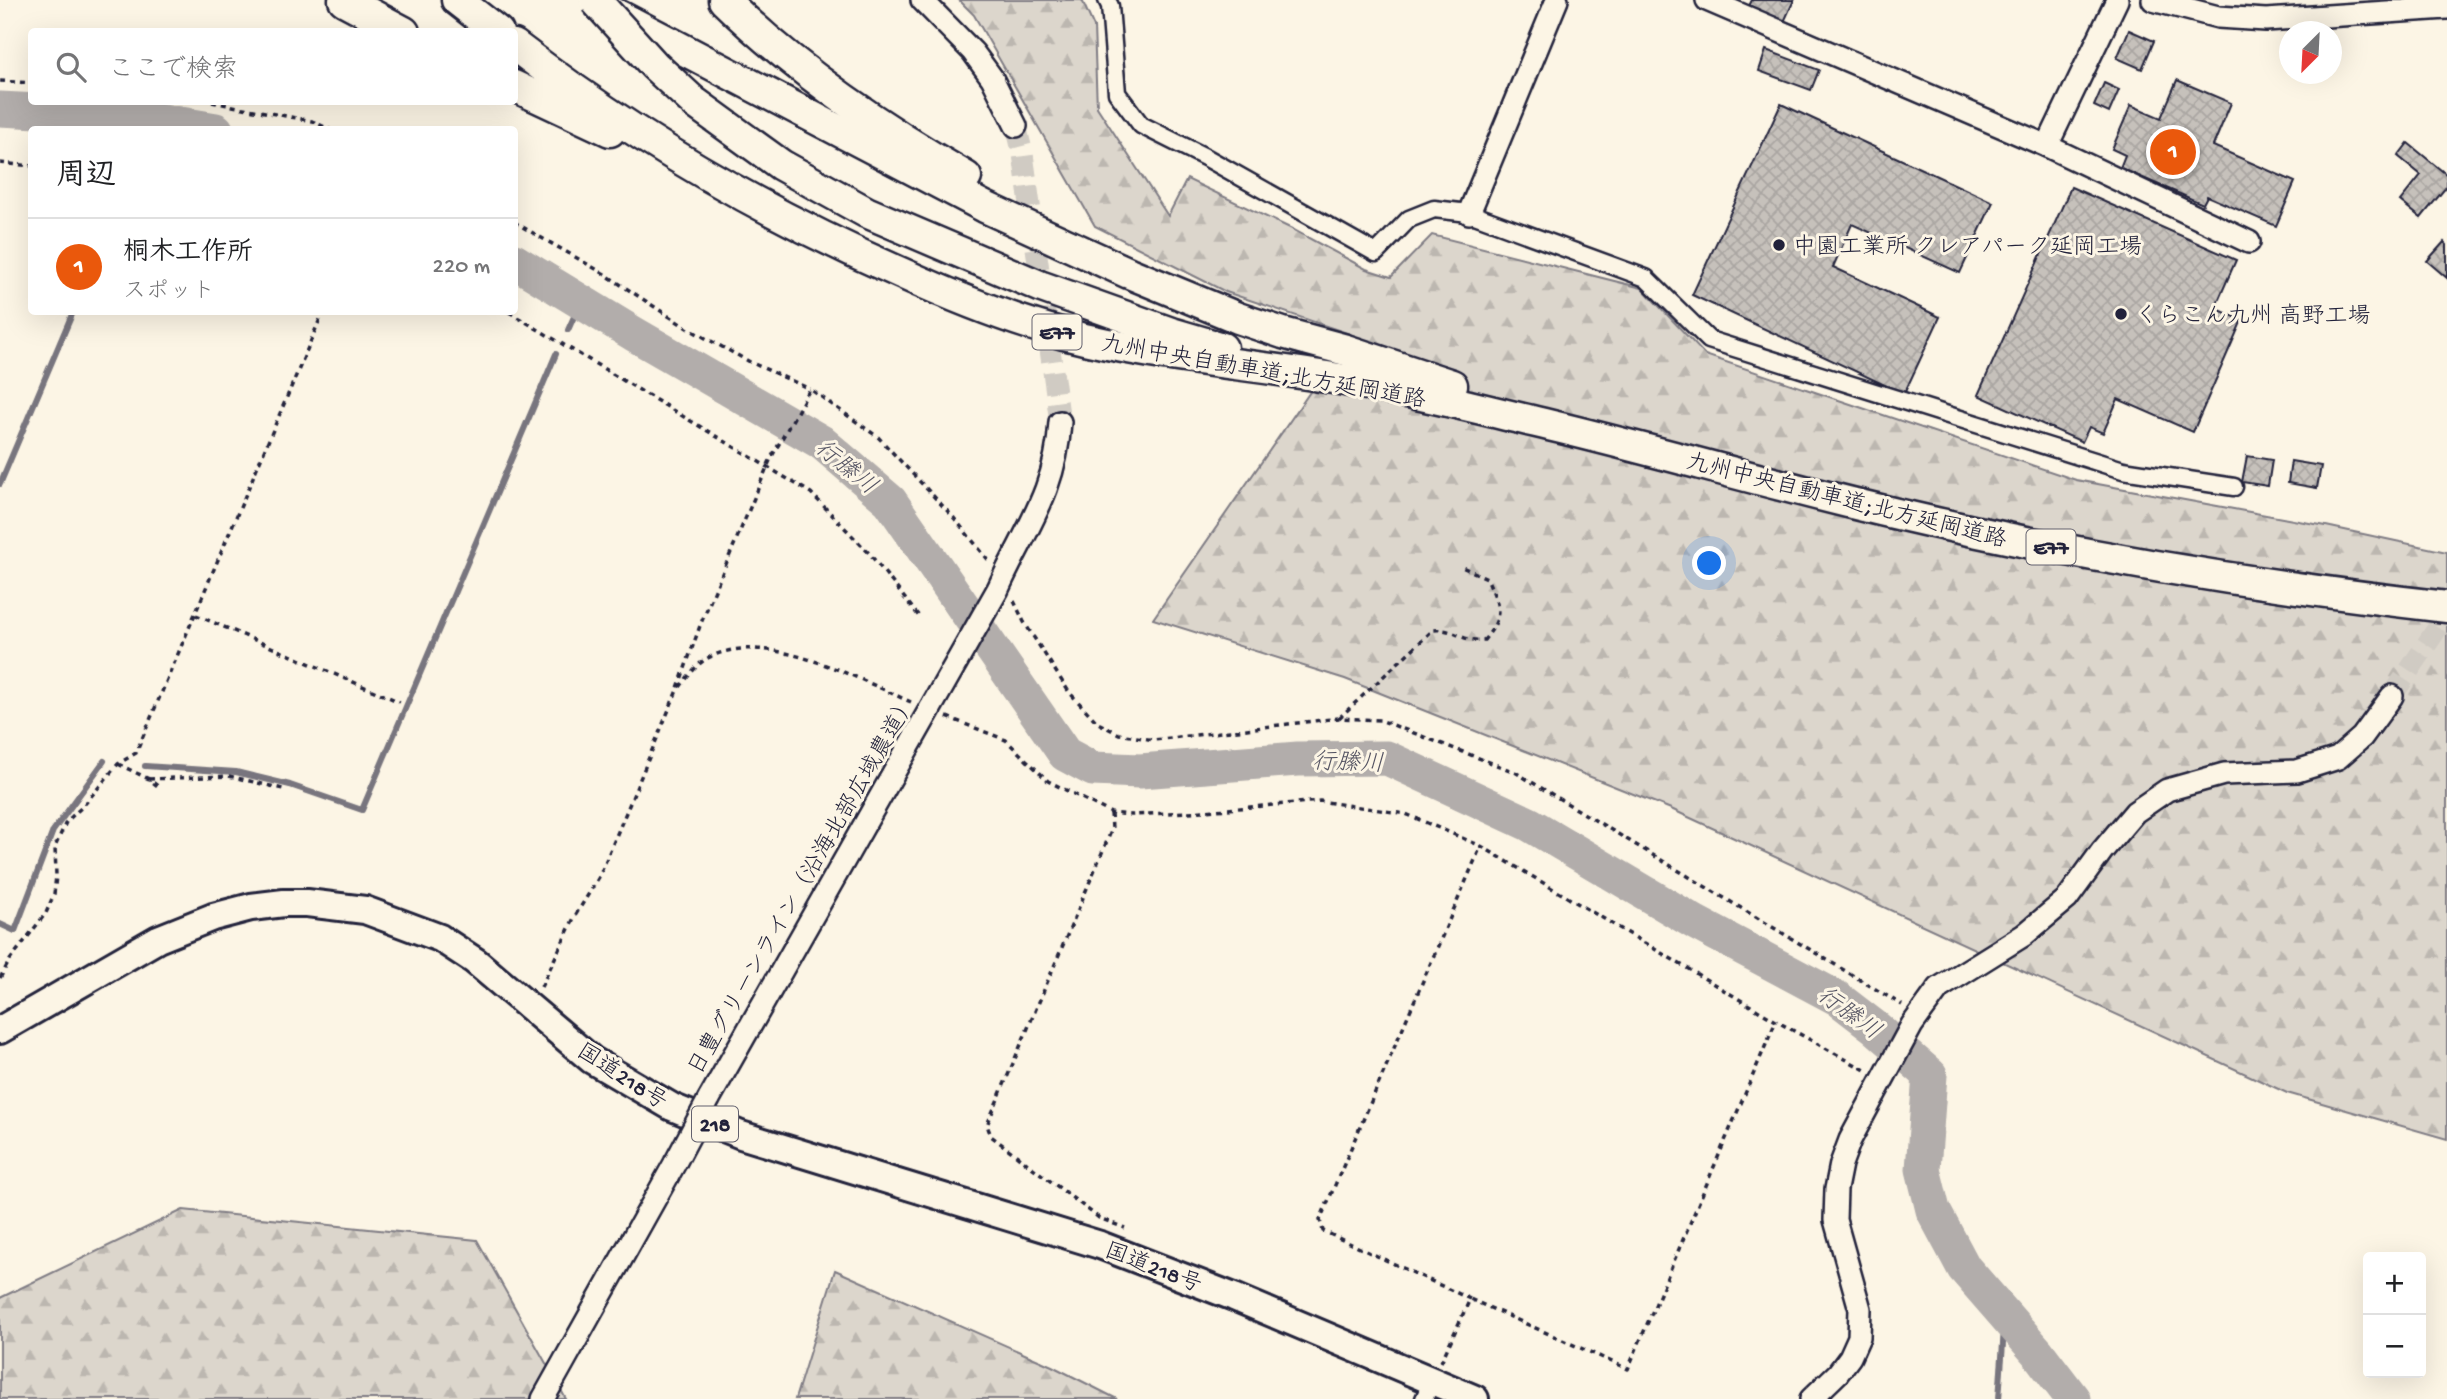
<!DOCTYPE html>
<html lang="ja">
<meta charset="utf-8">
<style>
:root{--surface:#fff;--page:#f6f6f6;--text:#202124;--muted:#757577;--line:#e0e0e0;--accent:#ea580c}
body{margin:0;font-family:"Gochi Hand","Klee One",sans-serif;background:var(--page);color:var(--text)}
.controls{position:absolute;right:21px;bottom:21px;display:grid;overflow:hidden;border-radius:7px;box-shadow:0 7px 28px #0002}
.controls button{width:63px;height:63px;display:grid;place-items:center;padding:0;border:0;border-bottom:2px solid var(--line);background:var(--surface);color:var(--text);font:35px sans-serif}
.compass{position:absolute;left:2279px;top:21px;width:63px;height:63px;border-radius:50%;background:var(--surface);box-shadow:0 7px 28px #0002;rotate:204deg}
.you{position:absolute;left:1710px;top:564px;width:24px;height:24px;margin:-18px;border:5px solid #fff;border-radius:50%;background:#1a73e8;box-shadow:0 0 0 10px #1a73e833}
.badge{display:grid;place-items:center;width:46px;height:46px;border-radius:50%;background:var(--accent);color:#fff;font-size:23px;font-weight:700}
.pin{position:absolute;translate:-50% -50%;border:4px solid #fff;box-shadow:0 2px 7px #0006}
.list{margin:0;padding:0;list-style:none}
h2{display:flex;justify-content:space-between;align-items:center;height:91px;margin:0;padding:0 28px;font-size:30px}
h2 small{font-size:23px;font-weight:400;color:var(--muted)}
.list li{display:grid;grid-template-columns:46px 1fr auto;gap:21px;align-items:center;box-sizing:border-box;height:98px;padding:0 28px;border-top:2px solid var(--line)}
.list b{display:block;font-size:26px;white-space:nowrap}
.list p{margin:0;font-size:23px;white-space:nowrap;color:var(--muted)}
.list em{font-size:23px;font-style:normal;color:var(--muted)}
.icon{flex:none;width:38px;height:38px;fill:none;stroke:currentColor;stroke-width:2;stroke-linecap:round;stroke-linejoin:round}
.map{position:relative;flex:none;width:2447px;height:1399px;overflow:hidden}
.search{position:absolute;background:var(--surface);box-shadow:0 7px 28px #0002;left:28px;top:28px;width:490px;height:77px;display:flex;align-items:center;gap:18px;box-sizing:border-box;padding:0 24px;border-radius:7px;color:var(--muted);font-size:26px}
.panel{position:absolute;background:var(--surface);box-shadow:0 7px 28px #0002;left:28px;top:126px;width:490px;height:189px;border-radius:7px}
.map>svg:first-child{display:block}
.forest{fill:url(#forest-firs);stroke:#7f7c84;stroke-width:2}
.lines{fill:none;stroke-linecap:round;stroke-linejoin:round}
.stream{stroke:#78757e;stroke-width:6}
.river{stroke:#b2adab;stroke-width:35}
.building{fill:url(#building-cross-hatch);stroke:#22223b;stroke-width:2}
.tertiary-tunnel{stroke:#d0cbc3;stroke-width:21;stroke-dasharray:21 10;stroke-linecap:butt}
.minor-casing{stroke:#22223b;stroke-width:21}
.tertiary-casing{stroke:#22223b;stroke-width:26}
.trunk-casing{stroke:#22223b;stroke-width:32}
.motorway-casing{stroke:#22223b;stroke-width:35}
.path{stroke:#22223b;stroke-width:3.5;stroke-dasharray:5 5;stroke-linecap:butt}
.minor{stroke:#fcf5e5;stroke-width:16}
.tertiary{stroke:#fcf5e5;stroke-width:21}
.trunk{stroke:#fcf5e5;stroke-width:26}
.motorway{stroke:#fcf5e5;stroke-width:30}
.tertiary-bridge-casing{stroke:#22223b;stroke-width:26;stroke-linecap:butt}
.motorway-bridge-casing{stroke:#22223b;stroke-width:35;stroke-linecap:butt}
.tertiary-bridge{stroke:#fcf5e5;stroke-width:21}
.motorway-bridge{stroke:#fcf5e5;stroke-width:30}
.poi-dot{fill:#22223b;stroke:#fcf5e5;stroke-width:2.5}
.labels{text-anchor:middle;stroke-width:6;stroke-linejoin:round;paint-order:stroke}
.shield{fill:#fcf5e5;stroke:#63616e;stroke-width:2}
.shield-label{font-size:21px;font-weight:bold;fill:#22223b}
.poi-label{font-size:23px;fill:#22223b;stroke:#fcf5e5;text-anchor:start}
.street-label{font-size:23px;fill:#22223b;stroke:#fcf5e5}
.water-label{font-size:24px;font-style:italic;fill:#545362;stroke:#fcf5e5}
</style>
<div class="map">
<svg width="2447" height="1399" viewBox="0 0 2447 1399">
<defs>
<pattern id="forest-firs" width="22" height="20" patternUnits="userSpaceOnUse" patternTransform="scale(1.75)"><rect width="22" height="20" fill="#dcd6cc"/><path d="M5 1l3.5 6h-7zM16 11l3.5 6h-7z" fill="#bcb7b0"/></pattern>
<pattern id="building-cross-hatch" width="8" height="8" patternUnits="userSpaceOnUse" patternTransform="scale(1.75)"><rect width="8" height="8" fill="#c6c1bb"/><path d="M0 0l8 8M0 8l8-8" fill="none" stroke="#aaa6a2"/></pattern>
</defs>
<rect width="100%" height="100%" fill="#fcf5e5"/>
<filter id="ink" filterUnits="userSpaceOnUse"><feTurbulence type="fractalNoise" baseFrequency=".0143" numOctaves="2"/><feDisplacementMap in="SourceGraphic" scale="14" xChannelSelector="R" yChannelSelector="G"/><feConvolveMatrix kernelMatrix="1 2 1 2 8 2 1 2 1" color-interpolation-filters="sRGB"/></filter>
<g filter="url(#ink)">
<g class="forest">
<path d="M 959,0 L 1082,0 L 1094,27 L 1097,107 L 1168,216 L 1187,179 L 1292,229 L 1366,269 L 1391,277 L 1432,235 L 1642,288 L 1705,355 L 2076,480 L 2326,526 L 2447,552 L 2447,1139 L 2287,1093 L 1671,809 L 1345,679 L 1153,619 L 1350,334 L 1226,292 L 1095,226 L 974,15 Z"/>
<path d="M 183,1210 L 477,1240 L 566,1399 L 0,1399 L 0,1298 Z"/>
<path d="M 835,1270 L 1052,1366 L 1117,1399 L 795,1399 Z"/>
</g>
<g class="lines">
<g class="stream">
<path d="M 140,130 L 142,118"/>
<path d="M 568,330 L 581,301"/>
<path d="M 0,484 L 73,312"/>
<path d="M 145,766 L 236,772 L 290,785 L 362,810 L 556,354"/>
<path d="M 0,924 L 15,931 L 53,831 L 104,761"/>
<path d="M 1999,1399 L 2005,1315"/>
</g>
<g class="river">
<path d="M 0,109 L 133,116 L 216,130"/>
<path d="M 514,261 L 634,334 L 821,442 L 890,501 L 1065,754 L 1093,769 L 1140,771 L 1298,759 L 1387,758 L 1529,824 L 1696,923 L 1837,998 L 1876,1028 L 1930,1075 L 1923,1169 L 1933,1210 L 1964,1268 L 2038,1353 L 2073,1399"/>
</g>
</g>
<g class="building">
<path d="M 1752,0 L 1794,0 L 1784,22 L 1749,6 Z"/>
<path d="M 2129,30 L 2154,41 L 2142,69 L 2117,58 Z"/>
<path d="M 1766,50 L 1819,70 L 1811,90 L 1759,71 Z"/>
<path d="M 2177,80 L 2231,103 L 2213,146 L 2295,182 L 2276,226 L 2207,196 L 2203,204 L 2120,168 L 2125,155 L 2112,149 L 2131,105 L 2161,118 Z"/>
<path d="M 2104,83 L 2119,90 L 2109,113 L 2094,106 Z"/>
<path d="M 1781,104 L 1993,202 L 1960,273 L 1852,224 L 1833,267 L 1940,317 L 1904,394 L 1692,295 Z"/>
<path d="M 2408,143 L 2447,175 L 2447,186 L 2421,218 L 2400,201 L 2421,175 L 2398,156 Z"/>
<path d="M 2071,187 L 2236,260 L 2215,308 L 2242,320 L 2193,432 L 2118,399 L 2103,433 L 2089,427 L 2082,442 L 1978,395 Z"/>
<path d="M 2444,242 L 2447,245 L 2447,278 L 2427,261 Z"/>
<path d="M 2247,456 L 2272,460 L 2268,486 L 2242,482 Z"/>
<path d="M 2291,461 L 2321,466 L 2317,488 L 2288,483 Z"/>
</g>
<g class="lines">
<g class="tertiary-tunnel">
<path d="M 1016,126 L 1023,154 L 1060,422"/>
<path d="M 2392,696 L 2447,614"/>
</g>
<g class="minor-casing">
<g id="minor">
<path d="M 1107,0 L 1110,6 L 1117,93 L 1141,125 L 1207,158 L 1376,253 L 1409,219 L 1434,209 L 1469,213 L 1646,278 L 1709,340 L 2123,470 L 2234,487"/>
<path d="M 1424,1399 L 1432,1381"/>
</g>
</g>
<g class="tertiary-casing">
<g id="tertiary">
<path d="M 922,0 L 973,52 L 992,78 L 1016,126"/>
<path d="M 1707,0 L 2047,146 L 2249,242"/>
<path d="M 2153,0 L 2218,17 L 2266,20 L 2447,8"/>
<path d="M 2047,146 L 2117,0"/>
<path d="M 1469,213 L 1557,0"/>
<path d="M 709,1099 L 998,589 C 1025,529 1056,492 1060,422"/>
<path d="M 543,1399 L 675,1163"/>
<path d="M 1811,1399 L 1838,1373 L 1850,1357 L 1859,1337 L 1860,1309 L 1835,1220 L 1836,1189 L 1841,1164 L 1850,1140 L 1912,1025 L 1939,988 L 2024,935 L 2067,899 L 2102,851 L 2135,812 L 2167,790 L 2224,774 L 2297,771 L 2338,758 L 2362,737 L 2392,696"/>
</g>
</g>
<g class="trunk-casing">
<path id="trunk" d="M 0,1030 L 158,939 L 213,917 L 251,907 L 284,903 L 307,903 L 365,910 L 440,938 L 475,961 L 592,1060 L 672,1107 L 741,1135 L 1100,1245 L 1234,1297 L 1475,1399"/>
</g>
<g class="motorway-casing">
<g id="motorway">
<path d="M 344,0 L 404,32"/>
<path d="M 457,0 L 498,32"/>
<path d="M 724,0 C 795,70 879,127 966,177"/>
<path d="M 604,8 L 985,207 L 1129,273 L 1238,318 L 1283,333 L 1346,350 L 1452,385"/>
<path d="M 514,45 C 632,136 764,213 901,273 C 954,297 1007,319 1064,334 C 1160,359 1259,364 1356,382 C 1416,392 1476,408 1536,422 C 1655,450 1773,485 1893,513 C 2075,556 2261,586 2447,607"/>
<path d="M 514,86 L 610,131"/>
<path d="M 694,102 L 781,165 L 866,212 L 1042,287 L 1171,333 L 1222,348"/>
</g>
</g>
<g class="path">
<path d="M 0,81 L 32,83"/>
<path d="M 212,102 L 312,121 L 331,130"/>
<path d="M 0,163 L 32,166"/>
<path d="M 514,222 L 603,273 L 687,328 L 750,362 L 810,389"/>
<path d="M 509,312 L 811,493 L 869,553 L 921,619"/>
<path d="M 1014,601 L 1024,622 L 1069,692 L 1098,723 L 1119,734 L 1154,740 L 1339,718 L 1380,720 L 1515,772 L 1902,1005"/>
<path d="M 196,615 L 400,702"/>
<path d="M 680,687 C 687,678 696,665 706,659 C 764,627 856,678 911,702"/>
<path d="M 947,717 L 1006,740 L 1048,781 L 1111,813 L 1132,815 L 1205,811 L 1320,801 L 1406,814 L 1481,846 L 1776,1021 L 1867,1071"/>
<path d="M 1339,718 L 1433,630 C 1457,628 1459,642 1484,640 C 1505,615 1499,606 1487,578 L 1462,567"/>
<path d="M 118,764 L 149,779 L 160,788"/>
<path d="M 149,779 L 229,776 L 287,790"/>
<path d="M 1111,813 L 1112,829 L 987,1125 L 991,1136 L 1099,1218 L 1125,1228"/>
<path d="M 0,978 L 10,960 L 46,913 L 54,894 L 56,876 L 55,847 L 66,822 L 84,805 L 118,764 L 136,753 L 323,312"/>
<path d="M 541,987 L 575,916 L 599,877 L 678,688 L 701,623 L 771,458 L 810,389 L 878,437 L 954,518 L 990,562"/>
<path d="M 1470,1299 L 1323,1231 L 1320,1220 L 1481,846"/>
<path d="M 1441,1362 L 1470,1299 L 1628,1369 L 1776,1021"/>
</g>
<use href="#minor" class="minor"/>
<use href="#tertiary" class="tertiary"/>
<use href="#trunk" class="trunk"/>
<use href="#motorway" class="motorway"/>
<g class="tertiary-bridge-casing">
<path id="tertiary-bridge" d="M 675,1163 L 709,1099"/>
</g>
<g class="motorway-bridge-casing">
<path id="motorway-bridge" d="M 595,0 L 655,66 L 694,102"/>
</g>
<use href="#tertiary-bridge" class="tertiary-bridge"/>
<use href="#motorway-bridge" class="motorway-bridge"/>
</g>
</g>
<g class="poi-dot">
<circle cx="1779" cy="245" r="7"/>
<circle cx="2121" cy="314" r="7"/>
</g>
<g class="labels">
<g class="shield">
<rect x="1032.5" y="314.5" width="49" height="35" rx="5"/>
<rect x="2026.5" y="529.5" width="49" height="35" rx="5"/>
<rect x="692" y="1106.5" width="46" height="35" rx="5"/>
</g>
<g class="shield-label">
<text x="1057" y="339">E77</text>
<text x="2051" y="554">E77</text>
<text x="715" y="1131">218</text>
</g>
<g class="poi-label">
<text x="1793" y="253">中園工業所 クレアパーク延岡工場</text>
<text x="2135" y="322">くらこん九州 高野工場</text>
</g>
<g class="street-label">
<text transform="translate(1264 370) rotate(10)" y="8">九州中央自動車道;北方延岡道路</text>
<text transform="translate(1847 499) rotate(14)" y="8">九州中央自動車道;北方延岡道路</text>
<text transform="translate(801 884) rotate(-60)" y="8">日豊グリーンライン（沿海北部広域農道）</text>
<text transform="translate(623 1075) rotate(33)" y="8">国道218号</text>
<text transform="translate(1154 1266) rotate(21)" y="8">国道218号</text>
</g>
<g class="water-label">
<text transform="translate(847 466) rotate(39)" y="8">行縢川</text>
<text transform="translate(1348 761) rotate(2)" y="8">行縢川</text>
<text transform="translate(1850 1012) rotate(36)" y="8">行縢川</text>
</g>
</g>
</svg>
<div class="controls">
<button>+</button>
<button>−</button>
</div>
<svg class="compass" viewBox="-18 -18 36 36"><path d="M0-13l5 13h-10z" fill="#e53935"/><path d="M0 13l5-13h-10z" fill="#757577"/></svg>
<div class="you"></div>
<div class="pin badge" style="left:2173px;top:152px">1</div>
<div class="search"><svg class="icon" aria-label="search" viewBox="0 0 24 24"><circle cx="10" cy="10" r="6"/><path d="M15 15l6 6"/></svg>ここで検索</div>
<section class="panel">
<h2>周辺<small></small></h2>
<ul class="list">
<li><span class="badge">1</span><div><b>桐木工作所</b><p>スポット</p></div><em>220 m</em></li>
</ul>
</section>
</div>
